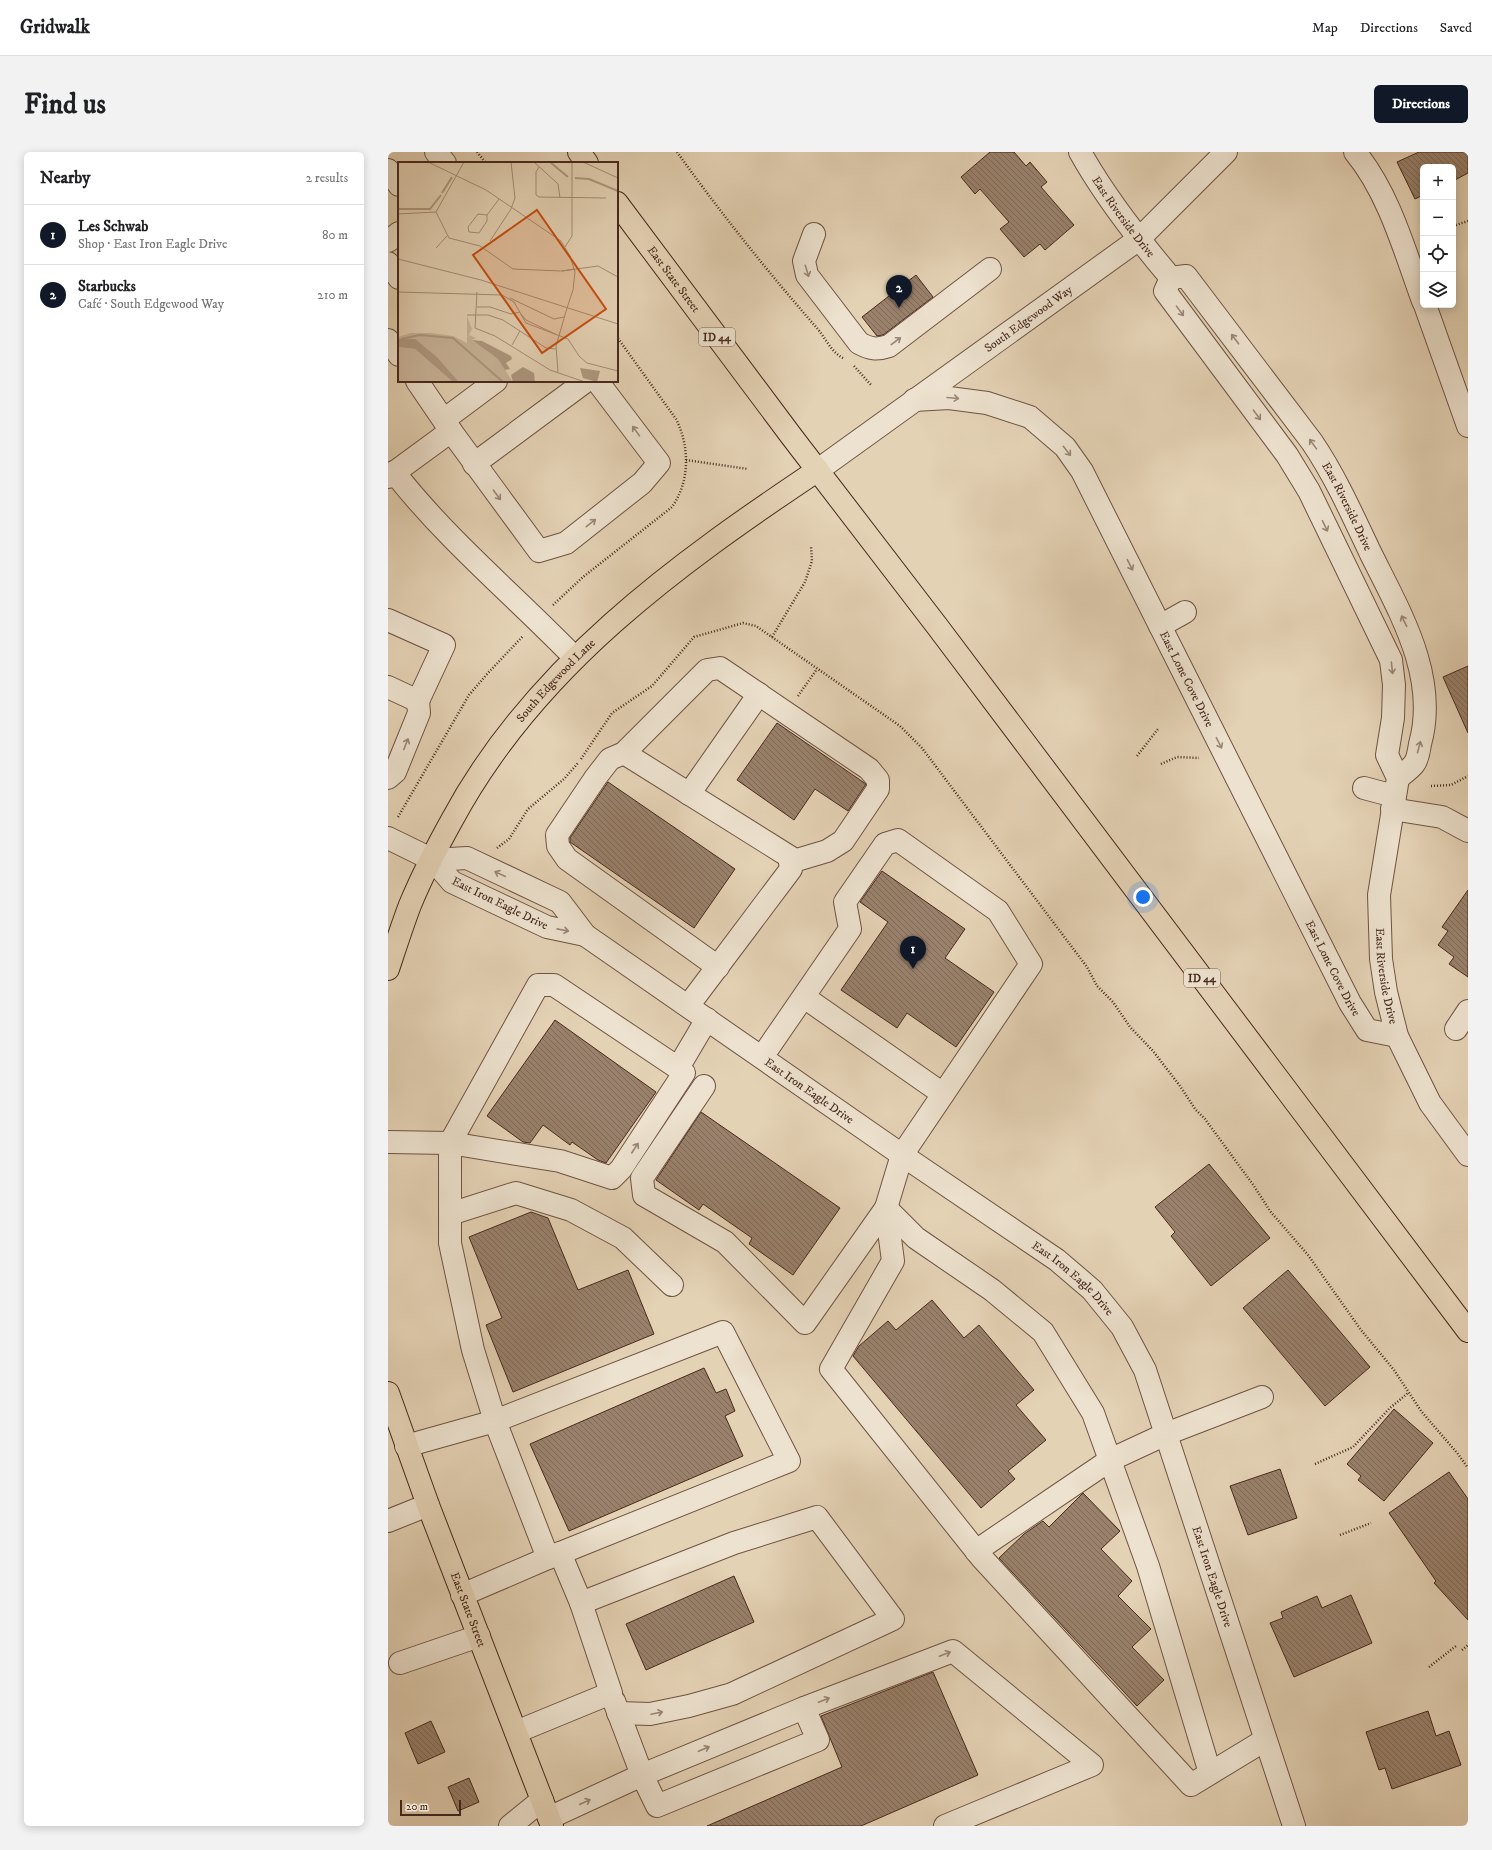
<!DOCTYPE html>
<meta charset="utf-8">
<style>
:root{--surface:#fff;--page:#f2f2f2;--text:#202124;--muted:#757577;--line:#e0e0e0;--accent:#111827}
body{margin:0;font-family:"IM FELL DW Pica",serif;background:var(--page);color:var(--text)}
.controls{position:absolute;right:12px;top:12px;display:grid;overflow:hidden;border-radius:6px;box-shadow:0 2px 10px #0003}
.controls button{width:36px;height:36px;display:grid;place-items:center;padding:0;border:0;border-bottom:1px solid var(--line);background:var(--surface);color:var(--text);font:20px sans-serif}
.scale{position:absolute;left:12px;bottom:10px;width:61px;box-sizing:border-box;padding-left:4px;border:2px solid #48291d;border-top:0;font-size:11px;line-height:14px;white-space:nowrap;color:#48291d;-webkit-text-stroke:3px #ede2cf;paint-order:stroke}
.you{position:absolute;left:755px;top:745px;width:14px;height:14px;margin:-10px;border:3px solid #fff;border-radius:50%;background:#1a73e8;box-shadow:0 0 0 6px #1a73e833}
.badge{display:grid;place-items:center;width:26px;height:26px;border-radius:50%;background:var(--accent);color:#fff;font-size:13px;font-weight:700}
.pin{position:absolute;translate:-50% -33px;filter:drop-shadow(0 1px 2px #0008)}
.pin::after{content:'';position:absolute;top:21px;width:14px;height:12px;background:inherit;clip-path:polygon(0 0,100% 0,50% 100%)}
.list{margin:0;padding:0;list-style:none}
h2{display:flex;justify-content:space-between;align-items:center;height:52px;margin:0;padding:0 16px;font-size:17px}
h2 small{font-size:13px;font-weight:400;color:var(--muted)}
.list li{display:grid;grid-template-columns:26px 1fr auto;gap:12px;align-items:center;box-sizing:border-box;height:60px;padding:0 16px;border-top:1px solid var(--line)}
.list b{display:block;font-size:15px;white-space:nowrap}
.list p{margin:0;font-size:13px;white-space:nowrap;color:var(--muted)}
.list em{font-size:13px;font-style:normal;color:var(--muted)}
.icon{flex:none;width:22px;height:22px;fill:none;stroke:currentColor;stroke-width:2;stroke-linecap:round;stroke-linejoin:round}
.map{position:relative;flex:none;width:1080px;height:1674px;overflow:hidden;border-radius:6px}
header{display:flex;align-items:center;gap:24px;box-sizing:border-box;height:56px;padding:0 20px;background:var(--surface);border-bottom:1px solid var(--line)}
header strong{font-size:19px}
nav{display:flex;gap:22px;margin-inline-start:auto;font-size:14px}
.intro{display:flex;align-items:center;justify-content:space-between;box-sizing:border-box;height:96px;padding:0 24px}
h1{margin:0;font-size:28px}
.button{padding:10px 18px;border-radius:6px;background:var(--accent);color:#fff;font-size:14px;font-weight:700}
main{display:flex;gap:24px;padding:0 24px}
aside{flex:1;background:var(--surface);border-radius:6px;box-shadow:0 2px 10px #0003}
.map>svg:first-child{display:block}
.building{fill:url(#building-back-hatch);stroke:#48291d}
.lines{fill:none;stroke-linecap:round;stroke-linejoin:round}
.minor-casing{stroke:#6f5343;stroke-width:24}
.major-casing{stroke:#48291d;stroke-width:24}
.highway-casing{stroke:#48291d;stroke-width:24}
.path{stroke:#48291d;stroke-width:2.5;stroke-dasharray:1 2;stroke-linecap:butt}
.minor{stroke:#ede2cf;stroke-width:22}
.major{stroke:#e4d2b5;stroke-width:22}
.highway{stroke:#e4d2b5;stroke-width:22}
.oneway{stroke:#9a8676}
.labels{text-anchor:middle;stroke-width:3.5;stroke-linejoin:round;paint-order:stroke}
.shield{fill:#ede2cf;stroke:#7a6052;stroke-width:1}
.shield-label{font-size:11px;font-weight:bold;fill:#48291d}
.street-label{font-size:12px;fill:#48291d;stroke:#ede2cf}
.inset-river{fill:none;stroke:#af9981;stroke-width:2}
.inset-road{fill:none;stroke:#a68e78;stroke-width:1}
.view{fill:#c84f0f;fill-opacity:0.15;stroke:#c84f0f;stroke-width:2}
.inset-edge{fill:none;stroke:#48291d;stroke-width:2}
</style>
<header>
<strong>Gridwalk</strong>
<nav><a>Map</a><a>Directions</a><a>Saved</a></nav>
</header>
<div class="intro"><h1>Find us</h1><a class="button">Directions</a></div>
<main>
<aside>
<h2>Nearby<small>2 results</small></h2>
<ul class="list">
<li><span class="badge">1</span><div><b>Les Schwab</b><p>Shop · East Iron Eagle Drive</p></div><em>80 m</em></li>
<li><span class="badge">2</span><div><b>Starbucks</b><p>Café · South Edgewood Way</p></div><em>210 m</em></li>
</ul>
</aside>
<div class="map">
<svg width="1080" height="1674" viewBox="0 0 1080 1674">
<defs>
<pattern id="building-back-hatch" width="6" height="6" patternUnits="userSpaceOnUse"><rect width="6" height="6" fill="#99816c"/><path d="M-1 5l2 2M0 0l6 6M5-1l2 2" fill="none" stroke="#7f6a58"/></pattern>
</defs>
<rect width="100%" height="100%" fill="#e4d2b5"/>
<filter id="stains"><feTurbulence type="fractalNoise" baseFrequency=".005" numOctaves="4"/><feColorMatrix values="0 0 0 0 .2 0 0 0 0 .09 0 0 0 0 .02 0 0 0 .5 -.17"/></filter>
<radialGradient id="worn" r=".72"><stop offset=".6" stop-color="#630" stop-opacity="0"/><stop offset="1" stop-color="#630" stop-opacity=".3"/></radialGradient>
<g class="building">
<path d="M 602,0 L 626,0 L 638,14 L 642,10 L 659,30 L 653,35 L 686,73 L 657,98 L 652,92 L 636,105 L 612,77 L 621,70 L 592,37 L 587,42 L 573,25 Z"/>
<path d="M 1031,0 L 1080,0 L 1080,21 L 1065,29 L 1065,15 L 1035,15 L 1035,43 L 1027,47 L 1009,10 Z"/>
<path d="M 528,123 L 545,145 L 495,183 L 489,184 L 474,165 Z"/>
<path d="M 1080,514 L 1080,581 L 1055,525 Z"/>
<path d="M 389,571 L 478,632 L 460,659 L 427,637 L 406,668 L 349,628 Z"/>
<path d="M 220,630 L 347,717 L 306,776 L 182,690 L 182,686 Z"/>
<path d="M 494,719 L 577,777 L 557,806 L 606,840 L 568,895 L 519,861 L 509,876 L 453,838 L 500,770 L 472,750 Z"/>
<path d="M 1080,738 L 1080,825 L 1061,812 L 1066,805 L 1050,793 L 1060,779 L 1054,775 Z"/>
<path d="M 167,868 L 268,940 L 218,1011 L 210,1008 L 184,990 L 182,993 L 155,973 L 142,991 L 135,990 L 99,964 Z"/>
<path d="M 313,960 L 452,1056 L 405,1123 L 361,1092 L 364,1086 L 315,1052 L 311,1058 L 268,1028 Z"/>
<path d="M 821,1012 L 882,1086 L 823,1134 L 783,1084 L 787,1080 L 767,1055 Z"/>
<path d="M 143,1060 L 160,1066 L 190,1138 L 240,1118 L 266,1182 L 125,1240 L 98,1173 L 114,1166 L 81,1085 Z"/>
<path d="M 900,1118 L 982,1215 L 937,1254 L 855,1156 Z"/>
<path d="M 544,1148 L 576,1186 L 591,1173 L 646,1238 L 628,1253 L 658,1288 L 620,1319 L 627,1327 L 593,1356 L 465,1204 L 471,1194 L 500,1169 L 508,1178 Z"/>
<path d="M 316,1216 L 328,1241 L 338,1237 L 347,1259 L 337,1264 L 355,1304 L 181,1379 L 142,1292 Z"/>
<path d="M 1006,1257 L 1045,1291 L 996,1349 L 970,1328 L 973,1324 L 959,1312 Z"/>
<path d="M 892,1317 L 909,1366 L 860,1383 L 842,1334 Z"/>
<path d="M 1061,1320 L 1080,1347 L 1080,1468 L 1046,1431 L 1048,1429 L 1001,1361 Z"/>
<path d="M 695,1341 L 732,1379 L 713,1397 L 744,1429 L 730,1444 L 763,1477 L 744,1495 L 776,1528 L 749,1554 L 611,1406 L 636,1382 L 655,1369 L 661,1375 Z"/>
<path d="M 346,1424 L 366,1470 L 258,1518 L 238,1472 Z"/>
<path d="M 963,1443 L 984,1491 L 906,1525 L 882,1471 L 895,1466 L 893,1460 L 929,1444 L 934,1456 Z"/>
<path d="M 545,1520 L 590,1623 L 473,1674 L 319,1674 L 454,1615 L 433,1564 Z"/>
<path d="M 1040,1559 L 1048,1584 L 1061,1579 L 1073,1613 L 1004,1637 L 997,1616 L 991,1618 L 978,1580 Z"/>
<path d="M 43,1569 L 57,1600 L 30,1612 L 17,1581 Z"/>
<path d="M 81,1626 L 91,1650 L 70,1659 L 60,1635 Z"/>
</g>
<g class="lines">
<g class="minor-casing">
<g id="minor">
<path d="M 48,0 L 57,11"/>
<path id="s1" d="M 692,0 C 717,45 750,87 783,126"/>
<path d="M 967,0 C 1001,41 1017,100 1035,149"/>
<path d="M 0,18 L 11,33"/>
<path d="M 426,82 L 416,109 L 419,123 L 471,191 C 482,197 489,198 501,194 L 602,117"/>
<path d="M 0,89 L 11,81"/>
<path d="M 0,111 L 11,126"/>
<path id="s2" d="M 783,126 L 777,139 L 899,303 L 921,339 L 1003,508 L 1006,533 L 1005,566 L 999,603 L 1010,626 L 991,743 L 993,807 L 998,840 L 1009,884 L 1042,951 L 1080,1003"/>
<path id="s3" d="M 783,126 L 798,124 L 924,290 C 947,324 964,362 982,400 C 1011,459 1051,524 1032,592 C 1031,598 1030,607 1026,612 C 1022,617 1015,622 1010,626"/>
<path d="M 1037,153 L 1080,274"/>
<path d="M 0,188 L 11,203"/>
<path id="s4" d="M 526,248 L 561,246 L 599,251 L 642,265 L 677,295 L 694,319 L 962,851 L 979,878 L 1009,884"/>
<path d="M 57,267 L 108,229"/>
<path d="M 63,279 L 151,399 L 178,391 L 254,331 L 271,311 L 209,229"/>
<path d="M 86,312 L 198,229"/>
<path id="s5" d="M 430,318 L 751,87 L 838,0"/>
<path d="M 6,320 C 59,388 127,444 187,506"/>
<path d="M 0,325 L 63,279 L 29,229"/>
<path d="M 0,468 L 56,493 L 30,549 L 0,535"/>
<path d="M 772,474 L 797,460"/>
<path d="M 236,601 L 402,705 L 403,717 L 300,854"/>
<path d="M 0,626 L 7,620 L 31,561 L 30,549"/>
<path d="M 976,636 L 1006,644"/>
<path d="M 301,642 L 371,542"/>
<path d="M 1004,657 L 1054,665 L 1080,679"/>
<path d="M 0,686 L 45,708 L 64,730 L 159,775 L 197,783 L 172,750 L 79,706 L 45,708"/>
<path id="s6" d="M 197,783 L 514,1003 L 669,1108 L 704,1138 L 734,1175 L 757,1218 L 906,1674"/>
<path d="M 330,815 L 179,707 L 170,694 L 169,683 L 208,625 L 222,607 L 236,601 L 319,518 L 332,516 L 481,617 L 490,628 L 490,637 L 455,689 L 439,699 L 402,710"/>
<path d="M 416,845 L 555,942"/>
<path d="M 1068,877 L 1080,859"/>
<path d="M 374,905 L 462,777 L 457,750 L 497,692 L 510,688 L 610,759 L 643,812 L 514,1003 L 498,1056 L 505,1109 L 443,1217 L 593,1405 L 803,1633 L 877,1588"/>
<path d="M 316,934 L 254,1026 L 256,1043 L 337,1090 L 417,1171 L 498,1056 L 528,1086 L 604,1138 L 655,1180 L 705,1261 L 760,1414 L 822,1621"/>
<path d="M 0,990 L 62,991 L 150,833 L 166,833 L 290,916 L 319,867"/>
<path d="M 62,1062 L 128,1041 L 183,1058 L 235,1086 L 284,1133"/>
<path d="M 335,1180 L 401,1309 L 160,1406 L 107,1269 Z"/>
<path d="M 18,1294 L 107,1269 L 85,1198 L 62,1091 L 62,991 L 172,1009 L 224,1026 L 233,1017 L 296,921 L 290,916"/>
<path d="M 0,1369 L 40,1353"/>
<path d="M 588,1399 L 722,1308 L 778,1282 L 874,1245"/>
<path d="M 172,1401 L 193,1451"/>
<path d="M 74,1443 L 160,1406"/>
<path d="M 12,1511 L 91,1484"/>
<path d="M 226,1549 L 254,1623 L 269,1654 L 430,1588 L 416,1556"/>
<path d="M 128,1580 L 223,1541 L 193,1451 L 346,1391 L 429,1365 L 505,1467 L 344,1542 L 301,1554 L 262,1562 L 230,1561"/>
<path d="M 161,1666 L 254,1623 L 416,1556 L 565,1499 L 704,1613 L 557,1674"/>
<path d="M 122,1674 L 154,1648"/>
</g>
</g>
<g class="major-casing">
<g id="major">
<path id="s7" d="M 0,817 C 7,796 14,774 22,753 C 34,724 49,695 64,668 C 146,515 289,412 430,318"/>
<path id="s8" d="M 0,1241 L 40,1353 L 164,1674"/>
</g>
</g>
<g class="highway-casing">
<g id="highway">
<path d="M 191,0 L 199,11"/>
<path id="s9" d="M 229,51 L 404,285 L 549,474 L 1080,1179"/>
</g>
</g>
<g class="path">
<path d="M 89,0 L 98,11"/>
<path d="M 289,0 C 332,60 379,119 428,175 C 437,185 443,200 455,206"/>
<path d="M 1065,74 L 1080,69"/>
<path d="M 466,214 L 484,234"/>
<path d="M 298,308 L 360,317"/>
<path d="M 165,453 L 195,425 L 284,355 C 302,329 302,295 288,267 L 229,185"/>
<path d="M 384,485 L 417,430 L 424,409 L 423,394"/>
<path d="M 410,544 L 429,517"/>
<path d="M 749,604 L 770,577"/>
<path d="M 193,607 L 224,561 L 264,534 L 306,485 L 355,471 L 368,474 L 512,574 L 534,596 L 699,815 L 709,834 L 725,850 L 742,875 L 765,899 L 792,934 L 807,957 L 817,967 L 866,1034 L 882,1059 L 920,1103 L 973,1178 L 1006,1218 L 1033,1259 L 1070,1302 L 1080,1316"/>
<path d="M 773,612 L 789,605 L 811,606"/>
<path d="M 1043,634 L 1063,633 L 1080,624"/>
<path d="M 10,665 L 81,543 L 100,521 L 135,484"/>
<path d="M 109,696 L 121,687 L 140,657 L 176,627 L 190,611"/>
<path d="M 927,1312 L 965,1295 L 1002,1256 L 1020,1241"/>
<path d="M 952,1383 L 983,1371"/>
<path d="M 1074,1498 L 1080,1493"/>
<path d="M 1041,1515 L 1068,1494"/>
</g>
<use href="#minor" class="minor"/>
<use href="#major" class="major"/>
<use href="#highway" class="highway"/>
</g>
<defs><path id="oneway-shaft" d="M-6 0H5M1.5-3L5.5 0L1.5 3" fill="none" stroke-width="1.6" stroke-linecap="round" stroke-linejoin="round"/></defs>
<g class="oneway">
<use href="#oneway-shaft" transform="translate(419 119) rotate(73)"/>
<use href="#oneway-shaft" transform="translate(792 159) rotate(54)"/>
<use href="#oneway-shaft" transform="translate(847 187) rotate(-127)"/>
<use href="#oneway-shaft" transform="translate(508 189) rotate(-37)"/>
<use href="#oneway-shaft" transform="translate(565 246) rotate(5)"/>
<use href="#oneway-shaft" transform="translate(869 263) rotate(53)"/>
<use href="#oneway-shaft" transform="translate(248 279) rotate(-126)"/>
<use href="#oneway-shaft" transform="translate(925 292) rotate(-126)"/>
<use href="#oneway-shaft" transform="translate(679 299) rotate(52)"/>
<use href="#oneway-shaft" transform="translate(109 343) rotate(53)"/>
<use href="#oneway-shaft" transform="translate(203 371) rotate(-38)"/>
<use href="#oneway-shaft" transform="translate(937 374) rotate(64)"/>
<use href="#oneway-shaft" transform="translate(742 413) rotate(63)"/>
<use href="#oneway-shaft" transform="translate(1016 469) rotate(-116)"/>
<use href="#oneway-shaft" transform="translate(1004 516) rotate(84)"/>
<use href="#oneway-shaft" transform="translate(831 591) rotate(63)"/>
<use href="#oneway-shaft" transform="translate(18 592) rotate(-68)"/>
<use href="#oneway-shaft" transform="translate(1031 595) rotate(-75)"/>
<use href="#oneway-shaft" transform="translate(112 722) rotate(-155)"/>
<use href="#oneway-shaft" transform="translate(175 778) rotate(11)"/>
<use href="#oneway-shaft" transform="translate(247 996) rotate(-57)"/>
<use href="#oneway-shaft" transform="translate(557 1502) rotate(-21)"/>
<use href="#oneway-shaft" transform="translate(436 1548) rotate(-21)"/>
<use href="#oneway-shaft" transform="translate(269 1561) rotate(-12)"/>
<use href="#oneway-shaft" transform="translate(316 1597) rotate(-23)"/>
<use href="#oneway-shaft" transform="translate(197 1650) rotate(-25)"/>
</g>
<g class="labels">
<g class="shield">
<rect x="311" y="176" width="36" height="18" rx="3"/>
<rect x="796" y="817" width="36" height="18" rx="3"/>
</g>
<g class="shield-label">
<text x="329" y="189">ID 44</text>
<text x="814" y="830">ID 44</text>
</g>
<g class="street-label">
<text dy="4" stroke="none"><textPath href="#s1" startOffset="78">East Riverside Drive</textPath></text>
<text dy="4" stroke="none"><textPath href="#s9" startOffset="95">East State Street</textPath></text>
<text dy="4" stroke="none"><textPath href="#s5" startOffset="259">South Edgewood Way</textPath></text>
<text dy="4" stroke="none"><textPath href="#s3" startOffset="297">East Riverside Drive</textPath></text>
<text dy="4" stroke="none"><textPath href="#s4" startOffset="427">East Lone Cove Drive</textPath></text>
<text dy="4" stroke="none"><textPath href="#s7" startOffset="337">South Edgewood Lane</textPath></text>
<text transform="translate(112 751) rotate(26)" y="4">East Iron Eagle Drive</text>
<text dy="4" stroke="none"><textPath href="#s4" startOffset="751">East Lone Cove Drive</textPath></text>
<text dy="4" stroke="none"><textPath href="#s2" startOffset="770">East Riverside Drive</textPath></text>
<text dy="4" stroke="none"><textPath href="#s6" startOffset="273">East Iron Eagle Drive</textPath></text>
<text dy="4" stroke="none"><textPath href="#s6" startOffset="597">East Iron Eagle Drive</textPath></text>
<text dy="4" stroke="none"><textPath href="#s6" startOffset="933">East Iron Eagle Drive</textPath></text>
<text dy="4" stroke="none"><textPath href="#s8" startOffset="231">East State Street</textPath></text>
</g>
</g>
<g transform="translate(10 10)">
<rect width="220" height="220" fill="#e4d2b5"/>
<path d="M 69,154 L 74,167 L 71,173 L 78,176 L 74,178 L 100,197 L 115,220 L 61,220 L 39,195 L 21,181 L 0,177 L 0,175 L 13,171 L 33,171 L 55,174 L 69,181 ZM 0,185 L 17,187 L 55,220 L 0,220 Z" fill="#c9b59b"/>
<path d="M 0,177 L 17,177 L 39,195 L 61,220 L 55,220 L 17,187 L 0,185 ZM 74,178 L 84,179 L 113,194 L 114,197 L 108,201 L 112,207 L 107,208 L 100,197 ZM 125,205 L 136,211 L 137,220 L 115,220 L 113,213 ZM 182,206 L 202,209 L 199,220 L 185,216 Z" fill="#af9981"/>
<path class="inset-river" d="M 152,0 L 170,15M 177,16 L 191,17 L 220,29M 44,31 L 54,15M 0,47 L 32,47 L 43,33M 3,177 L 22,173 L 55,176 L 105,220"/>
<path class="inset-road" d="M 30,0 L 88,28 L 163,79 L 172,94 L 177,110 L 175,128 L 169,146M 136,0 L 160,22 L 162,36M 185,0 L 220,16M 141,5 L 138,10 L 138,33 L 141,35 L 208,36M 38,50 L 51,76 L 82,84 L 115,107 L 164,109M 0,52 L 38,50 L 66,0M 80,52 L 89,53 L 89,59 L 81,71 L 71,70 L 70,65 ZM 89,53 L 101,37M 92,79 L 113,47 L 117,36 L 113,0M 167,85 L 174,74 L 174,0M 38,86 L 49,74M 0,97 L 83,118 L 220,162M 176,107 L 164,109 L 200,104 L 220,115M 0,130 L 104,133 L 116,140 L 128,161 L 170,177 L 181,194 L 189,201 L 220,209M 79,130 L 77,166 L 97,174 L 152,208 L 187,220M 112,136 L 156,157 L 166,155M 79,145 L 92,145 L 113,152 L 122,150M 123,152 L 128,158 L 157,172M 69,153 L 90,153 L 105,158 L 148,186 L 158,187M 114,183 L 122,169M 160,210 L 158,184 L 169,146"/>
<path class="view" d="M 139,48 L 208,147 L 144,191 L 75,93 Z"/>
<rect width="220" height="220" class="inset-edge"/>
</g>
<rect width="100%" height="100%" filter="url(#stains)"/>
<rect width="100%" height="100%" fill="url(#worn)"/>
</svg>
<div class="controls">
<button>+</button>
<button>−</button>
<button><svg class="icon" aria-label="locate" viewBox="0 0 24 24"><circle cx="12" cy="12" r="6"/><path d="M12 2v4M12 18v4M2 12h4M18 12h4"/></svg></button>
<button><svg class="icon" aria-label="layers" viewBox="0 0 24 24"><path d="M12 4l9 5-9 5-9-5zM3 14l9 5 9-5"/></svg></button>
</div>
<div class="scale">20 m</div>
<div class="you"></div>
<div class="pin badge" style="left:525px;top:817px">1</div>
<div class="pin badge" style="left:511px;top:156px">2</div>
</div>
</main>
